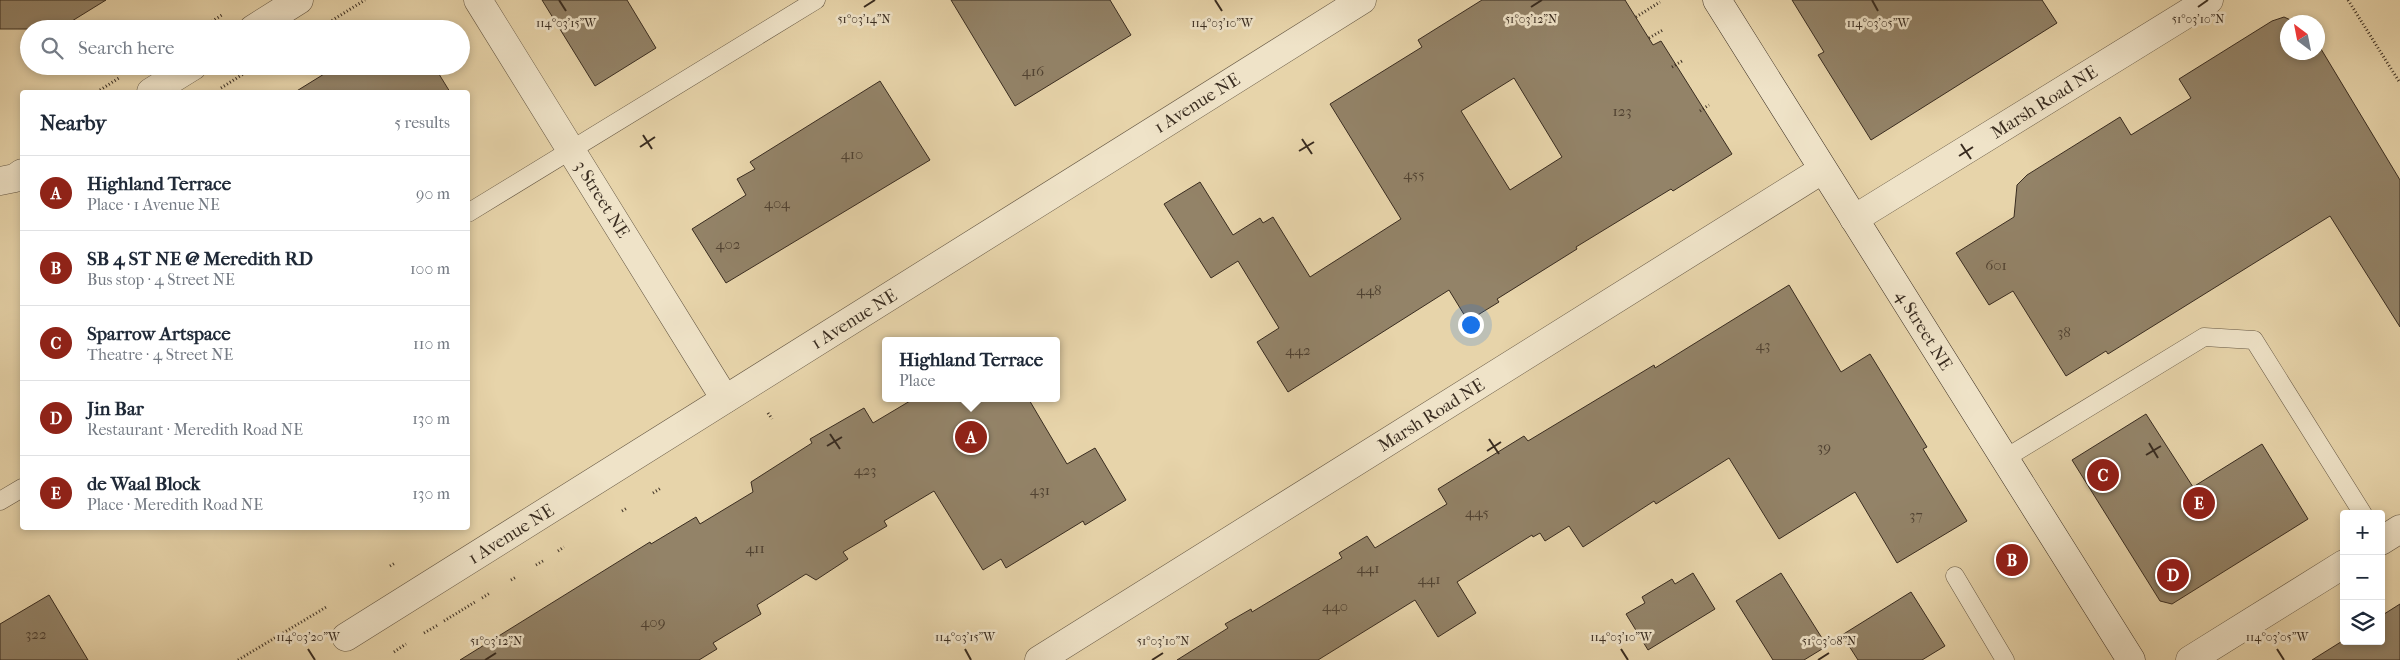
<!DOCTYPE html>
<meta charset="utf-8">
<style>
:root{--surface:#fff;--page:#f6f6f7;--text:#1f2937;--muted:#747a83;--line:#e0e1e3;--accent:#8f2418}
body{margin:0;font-family:"IM FELL French Canon",serif;background:var(--page);color:var(--text)}
.controls{position:absolute;right:15px;bottom:15px;display:grid;overflow:hidden;border-radius:5px;box-shadow:0 2px 8px #0003}
.controls button{width:45px;height:45px;display:grid;place-items:center;padding:0;border:0;border-bottom:1px solid var(--line);background:var(--surface);color:var(--text);font:25px sans-serif}
.compass{position:absolute;left:2280px;top:15px;width:45px;height:45px;border-radius:50%;background:var(--surface);box-shadow:0 2px 8px #0003;rotate:328deg}
.you{position:absolute;left:1470px;top:324px;width:18px;height:18px;margin:-12px;border:4px solid #fff;border-radius:50%;background:#1a73e8;box-shadow:0 0 0 8px #1a73e833}
.badge{display:grid;place-items:center;width:32px;height:32px;border-radius:50%;background:var(--accent);color:#fff;font-size:16px;font-weight:700}
.pin{position:absolute;translate:-50% -50%;border:2px solid #fff;box-shadow:0 1px 5px #0006}
.popup{position:absolute;left:882px;top:337px;width:178px;height:65px;box-sizing:border-box;display:grid;place-content:center;border-radius:5px;background:var(--surface);filter:drop-shadow(0 1px 4px #0005);font-size:16px;white-space:nowrap;color:var(--muted)}
.popup b{font-size:19px;color:var(--text)}
.popup::after{content:'';position:absolute;left:50%;top:100%;margin-left:-10px;border:10px solid transparent;border-top-color:var(--surface)}
.list{margin:0;padding:0;list-style:none}
h2{display:flex;justify-content:space-between;align-items:center;height:65px;margin:0;padding:0 20px;font-size:21px}
h2 small{font-size:16px;font-weight:400;color:var(--muted)}
.list li{display:grid;grid-template-columns:32px 1fr auto;gap:15px;align-items:center;box-sizing:border-box;height:75px;padding:0 20px;border-top:1px solid var(--line)}
.list b{display:block;font-size:19px;white-space:nowrap}
.list p{margin:0;font-size:16px;white-space:nowrap;color:var(--muted)}
.list em{font-size:16px;font-style:normal;color:var(--muted)}
.icon{flex:none;width:28px;height:28px;fill:none;stroke:currentColor;stroke-width:2;stroke-linecap:round;stroke-linejoin:round}
.map{position:relative;flex:none;width:2400px;height:660px;overflow:hidden}
.search{position:absolute;background:var(--surface);box-shadow:0 2px 8px #0003;left:20px;top:20px;width:450px;height:55px;display:flex;align-items:center;gap:12px;box-sizing:border-box;padding:0 18px;border-radius:28px;color:var(--muted);font-size:19px}
.panel{position:absolute;background:var(--surface);box-shadow:0 2px 8px #0003;left:20px;top:90px;width:450px;height:440px;border-radius:5px}
.map>svg:first-child{display:block}
.building{fill:#938368;stroke:#392c20;fill-rule:evenodd}
.lines{fill:none;stroke-linecap:round;stroke-linejoin:round}
.service-casing{stroke:#645642;stroke-width:19}
.minor-casing{stroke:#645642;stroke-width:29}
.secondary-casing{stroke:#392c20;stroke-width:29}
.path{stroke:#392c20;stroke-width:3;stroke-dasharray:1 2.5;stroke-linecap:butt}
.service{stroke:#efe3c8;stroke-width:18}
.minor{stroke:#efe3c8;stroke-width:28}
.secondary{stroke:#efe3c8;stroke-width:28}
.ticks{fill:none;stroke:#392c20;stroke-width:2}
.labels{text-anchor:middle;stroke-width:5;stroke-linejoin:round;paint-order:stroke}
.number-label{font-size:15px;fill:#504232}
.street-label{font-size:18px;fill:#392c20;stroke:#efe3c8}
.ticks-label{font-size:12px;text-anchor:middle;fill:#392c20;stroke:#efe3c8;stroke-width:5;stroke-linejoin:round;paint-order:stroke}
</style>
<div class="map">
<svg width="2400" height="660" viewBox="0 0 2400 660">
<rect width="100%" height="100%" fill="#e7d4aa"/>
<filter id="stains"><feTurbulence type="fractalNoise" baseFrequency=".004" numOctaves="4"/><feColorMatrix values="0 0 0 0 .2 0 0 0 0 .09 0 0 0 0 .02 0 0 0 .5 -.17"/></filter>
<radialGradient id="worn" r=".72"><stop offset=".6" stop-color="#630" stop-opacity="0"/><stop offset="1" stop-color="#630" stop-opacity=".3"/></radialGradient>
<g class="building">
<path d="M 0,0 L 106,0 L 59,29 L 0,29 Z"/>
<path d="M 542,0 L 627,0 L 656,48 L 595,86 Z"/>
<path d="M 951,0 L 1110,0 L 1131,35 L 1015,106 Z"/>
<path d="M 1482,0 L 1625,0 L 1653,45 L 1661,41 L 1732,154 L 1673,191 L 1671,189 L 1576,247 L 1577,249 L 1497,299 L 1499,302 L 1468,321 L 1449,290 L 1288,392 L 1257,342 L 1279,328 L 1238,261 L 1211,278 L 1164,204 L 1200,182 L 1233,235 L 1260,218 L 1263,223 L 1273,217 L 1310,277 L 1401,219 L 1330,104 L 1422,47 L 1418,40 ZM 1514,78 L 1562,157 L 1510,190 L 1461,111 Z"/>
<path d="M 1792,0 L 2042,0 L 2057,23 L 1871,140 L 1818,55 L 1824,52 Z"/>
<path d="M 2284,17 L 2295,22 L 2288,22 L 2288,52 L 2318,52 L 2318,44 L 2400,180 L 2400,327 L 2330,216 L 2108,354 L 2106,351 L 2066,376 L 2013,291 L 1989,305 L 1956,253 L 2014,217 L 2017,185 L 2027,175 L 2120,117 L 2131,135 L 2191,98 L 2179,79 L 2272,21 Z"/>
<path d="M 337,66 L 434,66 L 450,92 L 295,92 Z"/>
<path d="M 880,81 L 930,160 L 726,283 L 692,229 L 746,195 L 737,179 L 755,169 L 750,162 Z"/>
<path d="M 1789,285 L 1841,372 L 1870,354 L 1927,447 L 1923,449 L 1967,521 L 1897,563 L 1855,492 L 1779,539 L 1729,458 L 1656,504 L 1654,501 L 1583,547 L 1569,526 L 1545,541 L 1540,533 L 1533,537 L 1532,535 L 1457,582 L 1476,613 L 1438,637 L 1415,600 L 1318,660 L 1177,660 L 1228,628 L 1225,624 L 1251,609 L 1252,612 L 1342,558 L 1339,553 L 1367,536 L 1375,548 L 1447,504 L 1438,489 L 1524,436 L 1528,441 L 1654,365 L 1655,368 Z"/>
<path d="M 915,398 L 1028,398 L 1067,464 L 1095,448 L 1126,500 L 1085,525 L 1083,521 L 1006,568 L 1001,559 L 983,570 L 934,491 L 884,521 L 887,526 L 843,552 L 848,559 L 816,580 L 806,574 L 757,605 L 761,614 L 713,643 L 717,649 L 699,660 L 460,660 L 650,542 L 651,544 L 696,517 L 700,524 L 753,492 L 751,482 L 812,443 L 810,439 L 864,408 L 873,423 Z"/>
<path d="M 2146,414 L 2193,487 L 2262,444 L 2308,519 L 2172,604 L 2160,601 L 2072,460 Z"/>
<path d="M 1693,573 L 1715,609 L 1648,650 L 1626,614 L 1645,603 L 1642,597 L 1672,579 L 1675,584 Z"/>
<path d="M 1781,573 L 1827,646 L 1804,660 L 1773,660 L 1736,601 Z"/>
<path d="M 1911,592 L 1945,646 L 1922,660 L 1858,660 L 1842,635 Z"/>
<path d="M 49,595 L 88,660 L 0,660 L 0,624 Z"/>
<path d="M 2400,604 L 2400,660 L 2312,660 L 2344,640 L 2381,641 L 2381,616 Z"/>
</g>
<g class="lines">
<g class="service-casing">
<g id="service">
<path d="M 468,213 L 816,0"/>
<path d="M 2004,459 L 2204,337 L 2254,340 L 2363,514"/>
<path d="M 0,501 L 22,488"/>
<path d="M 1955,576 L 2005,660"/>
</g>
</g>
<g class="minor-casing">
<g id="minor">
<path d="M 478,0 L 725,399"/>
<path d="M 253,29 L 299,0"/>
<path d="M 151,92 L 193,66"/>
<path d="M 0,181 L 15,178 L 22,173"/>
<path d="M 1854,219 L 2209,0"/>
<path d="M 2381,541 L 2400,529"/>
<path d="M 346,637 L 1362,0"/>
<path d="M 1039,660 L 1822,170"/>
<path d="M 2190,660 L 2344,564"/>
</g>
</g>
<g class="secondary-casing">
<path id="secondary" d="M 1717,0 L 2131,660"/>
</g>
<g class="path">
<path d="M 2348,0 L 2400,83"/>
<path d="M 1636,17 L 1660,2"/>
<path d="M 323,26 L 365,0"/>
<path d="M 200,29 L 222,15"/>
<path d="M 1649,38 L 1663,30"/>
<path d="M 1672,67 L 1682,61"/>
<path d="M 221,88 L 256,66"/>
<path d="M 97,92 L 119,78"/>
<path d="M 1700,111 L 1709,105"/>
<path d="M 768,413 L 772,419"/>
<path d="M 653,493 L 661,488"/>
<path d="M 622,511 L 627,508"/>
<path d="M 558,551 L 564,547"/>
<path d="M 536,565 L 543,561"/>
<path d="M 390,566 L 395,563"/>
<path d="M 511,580 L 516,577"/>
<path d="M 482,598 L 490,593"/>
<path d="M 444,621 L 475,602"/>
<path d="M 424,633 L 438,625"/>
<path d="M 394,652 L 406,644"/>
<path d="M 238,660 L 328,606"/>
</g>
<use href="#service" class="service"/>
<use href="#minor" class="minor"/>
<use href="#secondary" class="secondary"/>
</g>
<path class="ticks" d="M 559,0 L 566,11M 1215,0 L 1222,11M 1872,0 L 1878,11M 864,7 L 875,0M 1531,7 L 1542,0M 2198,7 L 2208,0M 643,135 L 652,149M 1302,139 L 1312,154M 1961,144 L 1971,159M 640,147 L 655,137M 1299,151 L 1314,142M 1959,156 L 1973,147M 830,434 L 840,449M 1489,439 L 1499,454M 2149,443 L 2158,458M 827,446 L 842,437M 1487,451 L 1501,442M 2146,455 L 2161,446M 308,649 L 315,660M 965,649 L 971,660M 1621,649 L 1628,660M 2277,649 L 2284,660M 485,660 L 496,653M 1152,660 L 1163,653M 1818,660 L 1829,653"/>
<g class="labels">
<g class="number-label">
<text x="1033" y="76">416</text>
<text x="1622" y="116">123</text>
<text x="852" y="159">410</text>
<text x="1414" y="179">455</text>
<text x="777" y="208">404</text>
<text x="728" y="249">402</text>
<text x="1996" y="270">601</text>
<text x="1369" y="295">448</text>
<text x="2064" y="337">38</text>
<text x="1763" y="350">43</text>
<text x="1298" y="355">442</text>
<text x="1824" y="452">39</text>
<text x="865" y="475">423</text>
<text x="1040" y="495">431</text>
<text x="1477" y="517">445</text>
<text x="1916" y="520">37</text>
<text x="755" y="553">411</text>
<text x="1368" y="573">441</text>
<text x="1429" y="584">441</text>
<text x="1335" y="611">440</text>
<text x="653" y="627">409</text>
<text x="36" y="639">322</text>
</g>
<g class="street-label">
<text transform="translate(2044 102) rotate(-32)" y="6">Marsh Road NE</text>
<text transform="translate(1197 103) rotate(-32)" y="6">1 Avenue NE</text>
<text transform="translate(602 199) rotate(58)" y="6">3 Street NE</text>
<text transform="translate(854 319) rotate(-32)" y="6">1 Avenue NE</text>
<text transform="translate(1924 330) rotate(58)" y="6">4 Street NE</text>
<text transform="translate(1431 415) rotate(-32)" y="6">Marsh Road NE</text>
<text transform="translate(511 534) rotate(-32)" y="6">1 Avenue NE</text>
</g>
</g>
<g class="ticks-label">
<text x="1531" y="23">51°03'12"N</text>
<text x="864" y="23">51°03'14"N</text>
<text x="2198" y="23">51°03'10"N</text>
<text x="566" y="27">114°03'15"W</text>
<text x="1222" y="27">114°03'10"W</text>
<text x="1878" y="27">114°03'05"W</text>
<text x="308" y="641">114°03'20"W</text>
<text x="965" y="641">114°03'15"W</text>
<text x="1621" y="641">114°03'10"W</text>
<text x="2277" y="641">114°03'05"W</text>
<text x="496" y="645">51°03'12"N</text>
<text x="1163" y="645">51°03'10"N</text>
<text x="1829" y="645">51°03'08"N</text>
</g>
<rect width="100%" height="100%" filter="url(#stains)"/>
<rect width="100%" height="100%" fill="url(#worn)"/>
</svg>
<div class="controls">
<button>+</button>
<button>−</button>
<button><svg class="icon" aria-label="layers" viewBox="0 0 24 24"><path d="M12 4l9 5-9 5-9-5zM3 14l9 5 9-5"/></svg></button>
</div>
<svg class="compass" viewBox="-18 -18 36 36"><path d="M0-13l5 13h-10z" fill="#e53935"/><path d="M0 13l5-13h-10z" fill="#747a83"/></svg>
<div class="you"></div>
<div class="pin badge" style="left:971px;top:437px">A</div>
<div class="popup"><b>Highland Terrace</b>Place</div>
<div class="pin badge" style="left:2012px;top:560px">B</div>
<div class="pin badge" style="left:2103px;top:475px">C</div>
<div class="pin badge" style="left:2173px;top:575px">D</div>
<div class="pin badge" style="left:2199px;top:503px">E</div>
<div class="search"><svg class="icon" aria-label="search" viewBox="0 0 24 24"><circle cx="10" cy="10" r="6"/><path d="M15 15l6 6"/></svg>Search here</div>
<section class="panel">
<h2>Nearby<small>5 results</small></h2>
<ul class="list">
<li><span class="badge">A</span><div><b>Highland Terrace</b><p>Place · 1 Avenue NE</p></div><em>90 m</em></li>
<li><span class="badge">B</span><div><b>SB 4 ST NE @ Meredith RD</b><p>Bus stop · 4 Street NE</p></div><em>100 m</em></li>
<li><span class="badge">C</span><div><b>Sparrow Artspace</b><p>Theatre · 4 Street NE</p></div><em>110 m</em></li>
<li><span class="badge">D</span><div><b>Jin Bar</b><p>Restaurant · Meredith Road NE</p></div><em>130 m</em></li>
<li><span class="badge">E</span><div><b>de Waal Block</b><p>Place · Meredith Road NE</p></div><em>130 m</em></li>
</ul>
</section>
</div>
